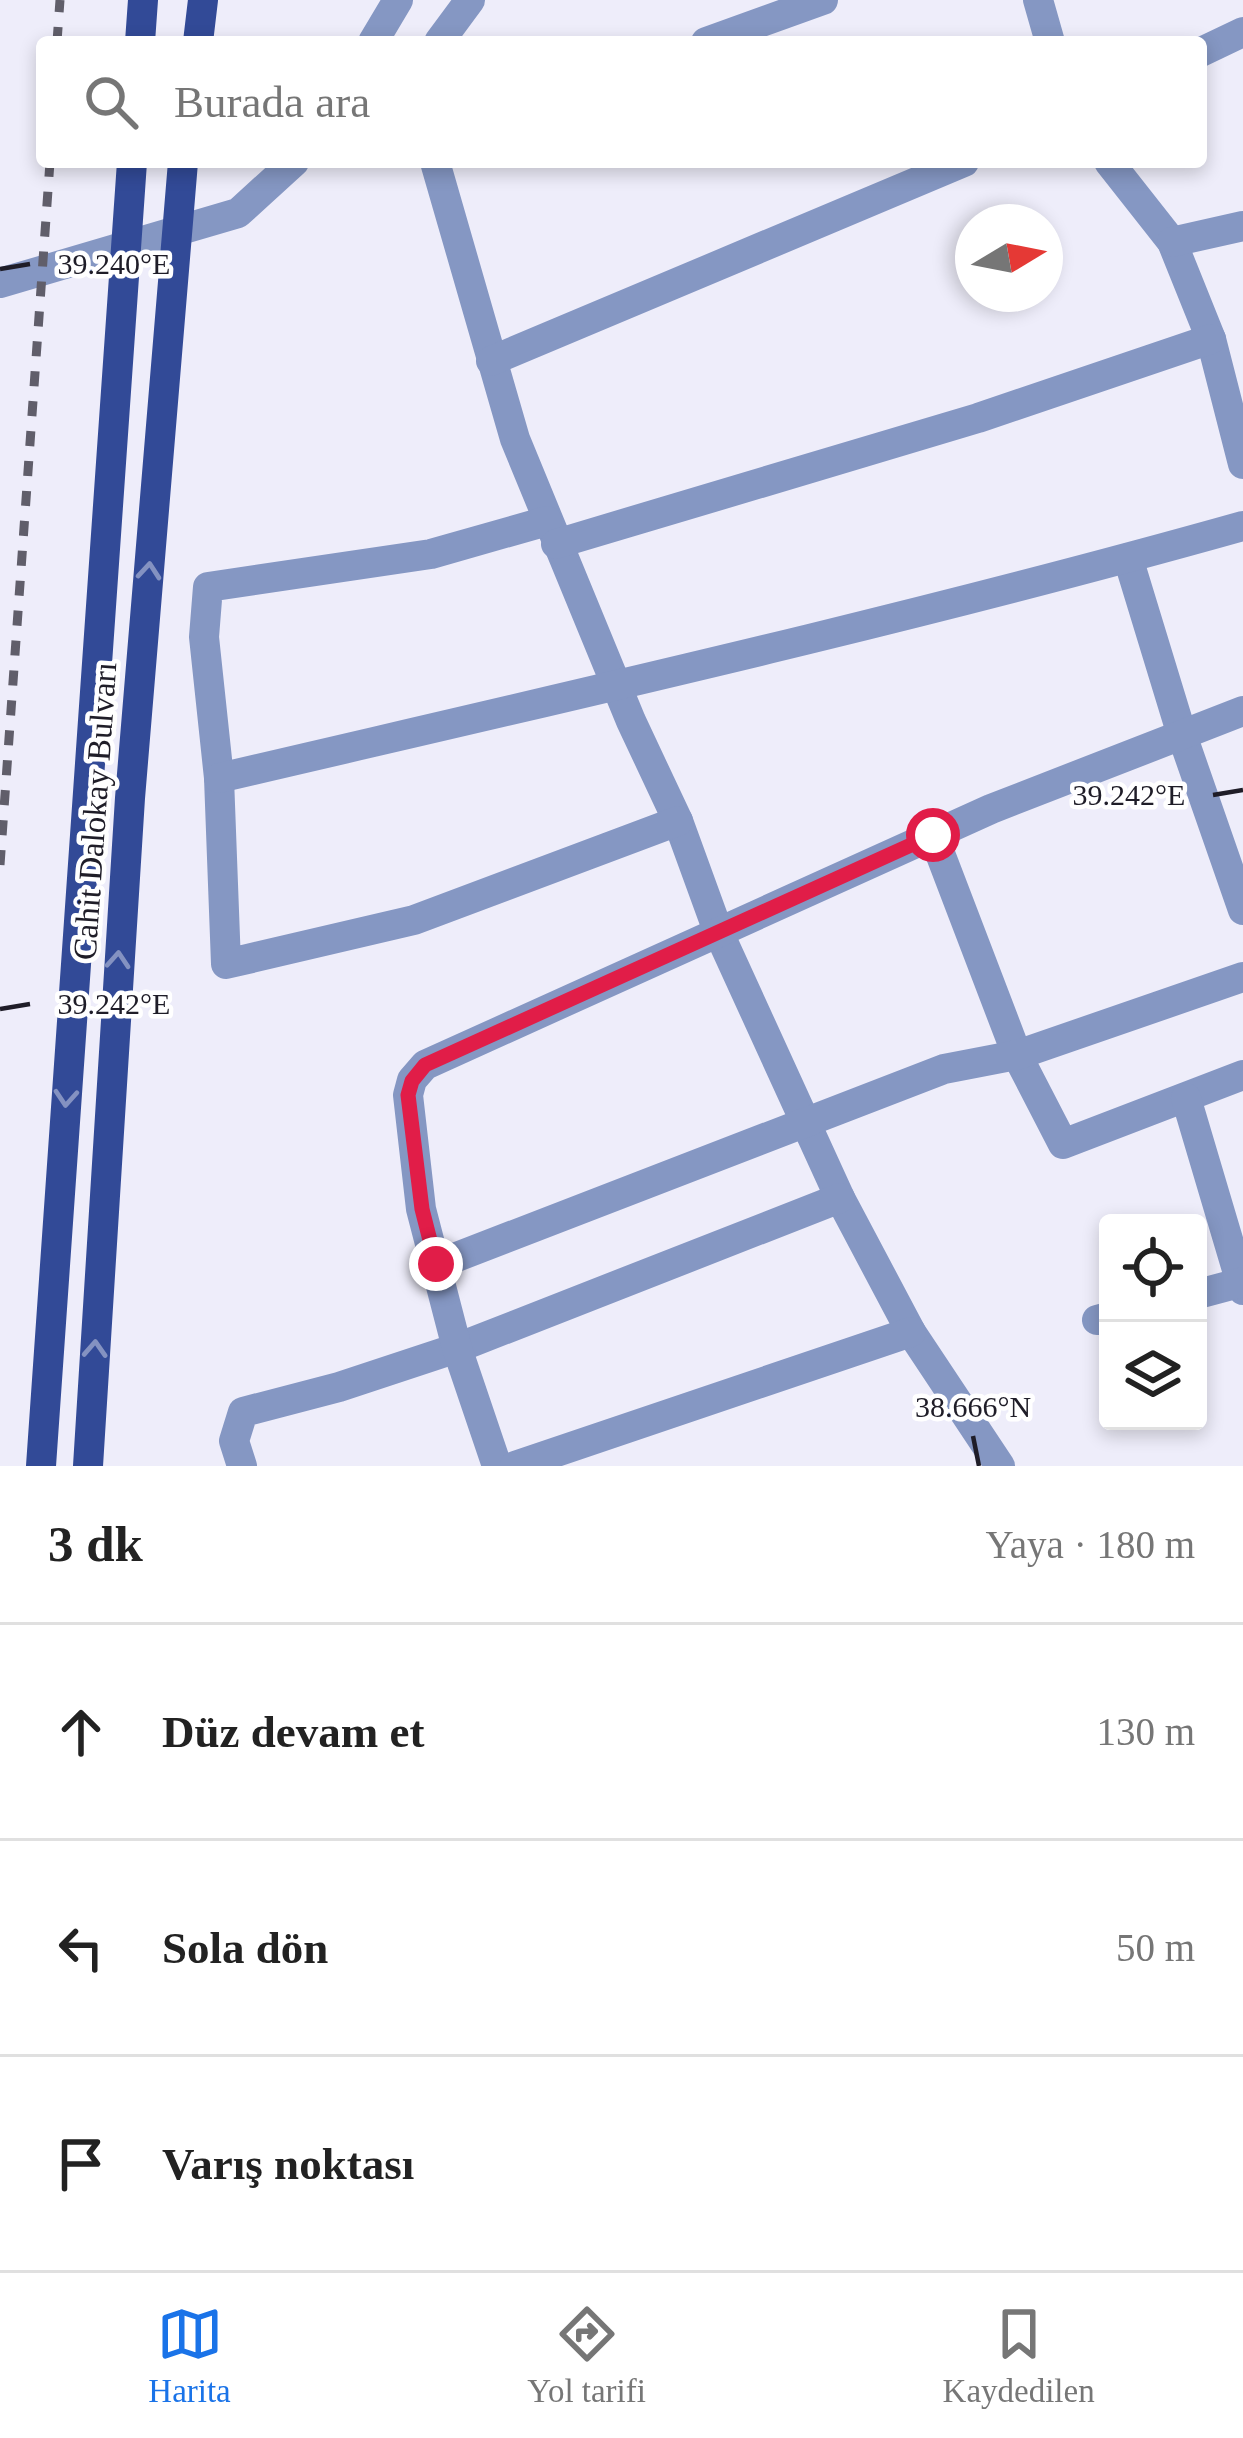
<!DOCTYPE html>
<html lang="tr">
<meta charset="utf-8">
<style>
:root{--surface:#fff;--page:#f6f6f6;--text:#222;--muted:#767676;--line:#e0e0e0;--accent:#1a73e8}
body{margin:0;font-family:"Times New Roman",serif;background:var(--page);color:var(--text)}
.controls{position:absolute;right:36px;bottom:36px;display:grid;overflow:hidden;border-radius:12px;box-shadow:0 6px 18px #0003}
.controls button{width:108px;height:108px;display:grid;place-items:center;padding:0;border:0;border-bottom:3px solid var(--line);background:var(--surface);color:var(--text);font:60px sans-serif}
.compass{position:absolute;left:955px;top:204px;width:108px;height:108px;border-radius:50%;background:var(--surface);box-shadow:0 6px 18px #0003;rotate:80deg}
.stop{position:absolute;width:36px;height:36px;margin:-27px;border:9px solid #e11d48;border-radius:50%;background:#fff}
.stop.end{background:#e11d48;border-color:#fff;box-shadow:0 3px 12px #0008}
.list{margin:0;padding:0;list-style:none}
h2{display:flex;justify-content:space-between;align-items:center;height:156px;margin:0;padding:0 48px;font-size:51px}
h2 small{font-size:39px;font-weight:400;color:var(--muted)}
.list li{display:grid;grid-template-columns:78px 1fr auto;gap:36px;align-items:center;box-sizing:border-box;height:216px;padding:0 48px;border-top:3px solid var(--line)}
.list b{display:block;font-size:45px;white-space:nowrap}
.list em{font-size:39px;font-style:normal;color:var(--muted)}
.icon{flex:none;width:66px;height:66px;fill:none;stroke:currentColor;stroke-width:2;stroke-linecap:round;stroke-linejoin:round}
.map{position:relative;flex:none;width:1243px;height:1466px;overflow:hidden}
.search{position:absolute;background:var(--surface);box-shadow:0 6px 18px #0003;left:36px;right:36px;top:36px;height:132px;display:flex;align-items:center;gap:30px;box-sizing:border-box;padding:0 42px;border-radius:12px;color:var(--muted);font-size:45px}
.sheet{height:804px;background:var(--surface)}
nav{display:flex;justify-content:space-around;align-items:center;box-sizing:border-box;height:168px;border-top:3px solid var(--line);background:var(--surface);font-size:33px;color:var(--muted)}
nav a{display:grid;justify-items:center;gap:6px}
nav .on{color:var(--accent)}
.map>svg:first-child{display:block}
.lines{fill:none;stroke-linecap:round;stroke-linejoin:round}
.minor{stroke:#8597c3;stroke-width:30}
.major{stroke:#324a97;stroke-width:30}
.rail{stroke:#605e6a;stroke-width:9;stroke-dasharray:15 15;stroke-linecap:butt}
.oneway{stroke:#8492c1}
.route{stroke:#e11d48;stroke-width:15}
.ticks{fill:none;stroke:#1f1d28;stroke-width:4.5}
.labels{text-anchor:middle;stroke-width:9;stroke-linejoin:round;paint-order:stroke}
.street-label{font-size:33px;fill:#1f1d28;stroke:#fff}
.ticks-label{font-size:30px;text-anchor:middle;fill:#1f1d28;stroke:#fff;stroke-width:9;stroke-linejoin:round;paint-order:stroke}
</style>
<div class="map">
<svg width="1243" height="1466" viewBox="0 0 1243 1466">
<rect width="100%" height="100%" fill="#eeedfa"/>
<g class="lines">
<g class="minor">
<path d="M 1038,0 L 1050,42"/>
<path d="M 373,42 L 398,0"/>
<path d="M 439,42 L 470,0"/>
<path d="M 706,42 L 823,0"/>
<path d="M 1201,52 L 1243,32"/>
<path d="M 435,162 L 515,439 L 631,721 L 678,821 L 718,931 L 840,1198 L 911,1332 L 1000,1466"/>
<path d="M 1109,162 L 1172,242 L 1211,339 L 1243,464"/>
<path d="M 1172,242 L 1243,226"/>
<path d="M 0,283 L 238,213 L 294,162"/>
<path d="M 491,361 L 964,162"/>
<path d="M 547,521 L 431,554 L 208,587 L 204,637 L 219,778 L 226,964 L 414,920 L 678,821"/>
<path d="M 556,544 L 978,418 L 1211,339"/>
<path d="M 1128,558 L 1182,735 L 1243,910"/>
<path d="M 219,778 C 561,698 905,621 1243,526"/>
<path d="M 933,835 L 1017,1055 L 1063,1144 L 1243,1075"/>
<path d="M 1186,1098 L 1243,1290"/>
<path d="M 436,1265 L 944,1069 L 1017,1055 L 1243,977"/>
<path d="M 1198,1294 L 1243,1282"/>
<path d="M 1097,1320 L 1108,1317"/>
<path d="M 242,1466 L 234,1441 L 243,1412 L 339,1387 L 457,1348 L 840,1198"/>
<path d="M 497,1466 L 457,1348 L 421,1209 L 408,1095 L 412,1080 L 425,1065 L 991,809 L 1243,711"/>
<path d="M 515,1466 L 911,1332"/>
</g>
<g class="major">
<path d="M 140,42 L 143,0"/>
<path d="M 198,42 L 203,0"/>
<path d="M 41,1466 L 132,162"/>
<path d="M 88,1466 L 130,798 L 183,162"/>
</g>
<g class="rail">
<path d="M 57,42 L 60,0"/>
<path d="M 0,865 L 50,162"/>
</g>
</g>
<defs><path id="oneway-chevron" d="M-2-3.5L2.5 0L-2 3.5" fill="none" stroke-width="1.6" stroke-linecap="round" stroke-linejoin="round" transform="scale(3)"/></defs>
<g class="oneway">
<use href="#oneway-chevron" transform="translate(149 571) rotate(-85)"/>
<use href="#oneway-chevron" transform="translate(118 960) rotate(-86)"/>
<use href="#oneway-chevron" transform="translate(66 1098) rotate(94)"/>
<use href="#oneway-chevron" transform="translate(95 1349) rotate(-87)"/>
</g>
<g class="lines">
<path class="route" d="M 436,1264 L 422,1209 L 408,1095 L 412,1081 L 425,1065 L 933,835"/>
</g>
<path class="ticks" d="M 0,269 L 30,264M 1213,795 L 1243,790M 0,1009 L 30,1004M 973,1436 L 979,1466"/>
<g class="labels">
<g class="street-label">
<text transform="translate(94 811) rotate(-86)" y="12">Cahit Dalokay Bulvarı</text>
</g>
</g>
<g class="ticks-label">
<text x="114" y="274">39.240°E</text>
<text x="1129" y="805">39.242°E</text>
<text x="114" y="1014">39.242°E</text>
<text x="973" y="1417">38.666°N</text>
</g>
</svg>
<div class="controls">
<button><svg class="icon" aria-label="locate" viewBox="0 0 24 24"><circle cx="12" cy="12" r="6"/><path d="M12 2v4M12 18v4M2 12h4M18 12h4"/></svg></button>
<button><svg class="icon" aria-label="layers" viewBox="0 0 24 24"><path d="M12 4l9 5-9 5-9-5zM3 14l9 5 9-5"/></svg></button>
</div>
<svg class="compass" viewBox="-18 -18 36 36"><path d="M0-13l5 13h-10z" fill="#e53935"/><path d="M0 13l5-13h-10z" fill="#767676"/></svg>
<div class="stop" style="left:933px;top:835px"></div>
<div class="stop end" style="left:436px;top:1264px"></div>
<div class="search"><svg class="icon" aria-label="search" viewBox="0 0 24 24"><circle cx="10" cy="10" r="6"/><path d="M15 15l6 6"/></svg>Burada ara</div>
</div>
<section class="sheet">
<h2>3 dk<small>Yaya · 180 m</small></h2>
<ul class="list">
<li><svg class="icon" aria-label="ahead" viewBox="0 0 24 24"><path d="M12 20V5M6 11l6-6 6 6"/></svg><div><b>Düz devam et</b></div><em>130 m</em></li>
<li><svg class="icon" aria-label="left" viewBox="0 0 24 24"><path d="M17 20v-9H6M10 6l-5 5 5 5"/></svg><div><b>Sola dön</b></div><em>50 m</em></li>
<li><svg class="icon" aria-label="arrive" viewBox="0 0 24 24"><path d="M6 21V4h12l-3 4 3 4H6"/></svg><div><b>Varış noktası</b></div></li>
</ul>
</section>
<nav>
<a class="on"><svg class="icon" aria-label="map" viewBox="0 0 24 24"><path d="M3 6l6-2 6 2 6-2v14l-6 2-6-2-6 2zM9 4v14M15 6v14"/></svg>Harita</a>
<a><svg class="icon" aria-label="directions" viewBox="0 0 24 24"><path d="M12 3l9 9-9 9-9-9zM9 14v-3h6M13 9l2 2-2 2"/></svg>Yol tarifi</a>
<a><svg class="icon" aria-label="saved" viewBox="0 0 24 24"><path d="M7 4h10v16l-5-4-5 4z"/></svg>Kaydedilen</a>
</nav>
